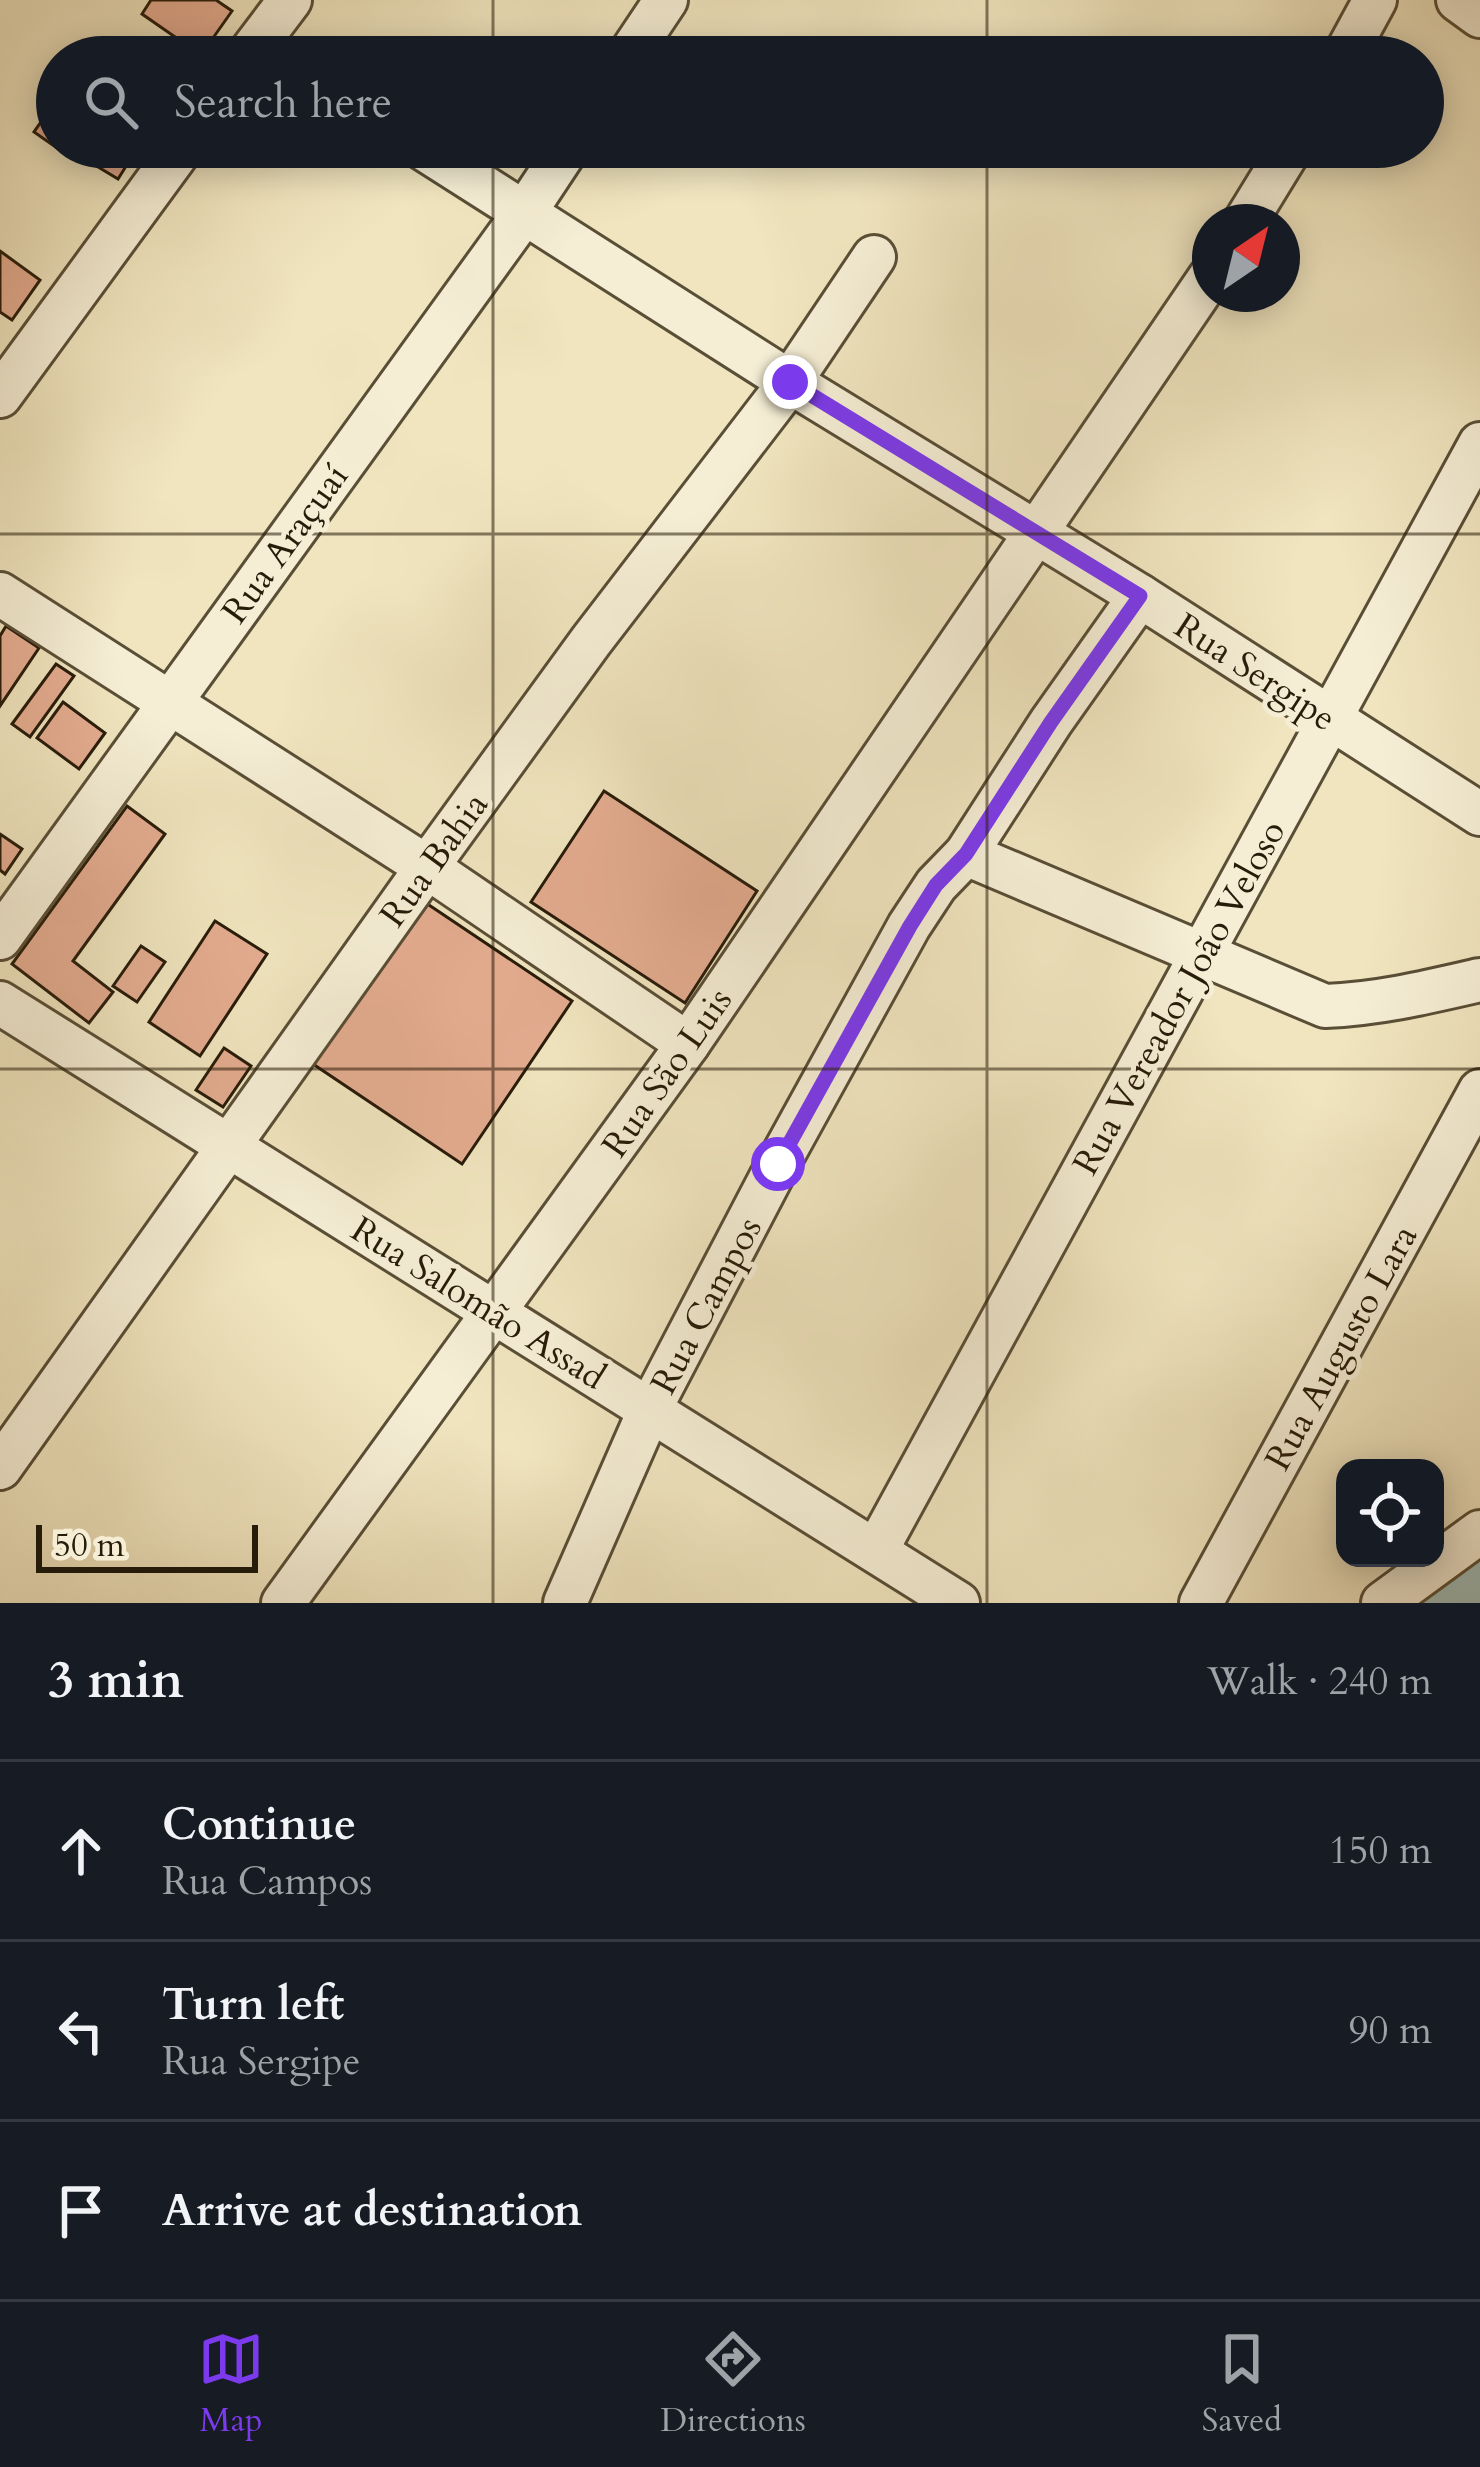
<!DOCTYPE html>
<meta charset="utf-8">
<style>
:root{--surface:#171b24;--page:#242831;--text:#f1f3f6;--muted:#9ea1a6;--line:#363941;--accent:#7c3aed}
body{margin:0;font-family:Cardo,serif;background:var(--page);color:var(--text)}
.controls{position:absolute;right:36px;bottom:36px;display:grid;overflow:hidden;border-radius:24px;box-shadow:0 6px 30px #0003}
.controls button{width:108px;height:108px;display:grid;place-items:center;padding:0;border:0;border-bottom:3px solid var(--line);background:var(--surface);color:var(--text);font:60px sans-serif}
.compass{position:absolute;left:1192px;top:204px;width:108px;height:108px;border-radius:50%;background:var(--surface);box-shadow:0 6px 30px #0003;rotate:35deg}
.scale{position:absolute;left:36px;bottom:30px;width:222px;box-sizing:border-box;padding-left:12px;border:6px solid #271b09;border-top:0;font-size:33px;line-height:42px;white-space:nowrap;color:#271b09;-webkit-text-stroke:9px #f5eed5;paint-order:stroke}
.stop{position:absolute;width:36px;height:36px;margin:-27px;border:9px solid #7c3aed;border-radius:50%;background:#fff}
.stop.end{background:#7c3aed;border-color:#fff;box-shadow:0 3px 12px #0008}
.list{margin:0;padding:0;list-style:none}
h2{display:flex;justify-content:space-between;align-items:center;height:156px;margin:0;padding:0 48px;font-size:51px}
h2 small{font-size:39px;font-weight:400;color:var(--muted)}
.list li{display:grid;grid-template-columns:78px 1fr auto;gap:36px;align-items:center;box-sizing:border-box;height:180px;padding:0 48px;border-top:3px solid var(--line)}
.list b{display:block;font-size:45px;white-space:nowrap}
.list p{margin:0;font-size:39px;white-space:nowrap;color:var(--muted)}
.list em{font-size:39px;font-style:normal;color:var(--muted)}
.icon{flex:none;width:66px;height:66px;fill:none;stroke:currentColor;stroke-width:2;stroke-linecap:round;stroke-linejoin:round}
.map{position:relative;flex:none;width:1480px;height:1603px;overflow:hidden}
.search{position:absolute;background:var(--surface);box-shadow:0 6px 30px #0003;left:36px;right:36px;top:36px;height:132px;display:flex;align-items:center;gap:30px;box-sizing:border-box;padding:0 42px;border-radius:66px;color:var(--muted);font-size:45px}
.sheet{height:696px;background:var(--surface)}
nav{display:flex;justify-content:space-around;align-items:center;box-sizing:border-box;height:168px;border-top:3px solid var(--line);background:var(--surface);font-size:33px;color:var(--muted)}
nav a{display:grid;justify-items:center;gap:6px}
nav .on{color:var(--accent)}
.map>svg:first-child{display:block}
.lines{fill:none;stroke-linecap:round;stroke-linejoin:round}
.river{stroke:#9dbdba;stroke-width:54}
.building{fill:#e4ac90;stroke:#271b09;stroke-width:3}
.minor-casing{stroke:#594e36;stroke-width:48}
.minor{stroke:#f5eed5;stroke-width:42}
.route{stroke:#7c3aed;stroke-width:15}
.grid{fill:none;stroke:#271b09;stroke-width:3;stroke-opacity:0.55}
.labels{text-anchor:middle;stroke-width:10;stroke-linejoin:round;paint-order:stroke}
.street-label{font-size:36px;fill:#271b09;stroke:#f5eed5}
</style>
<div class="map">
<svg width="1480" height="1603" viewBox="0 0 1480 1603">
<rect width="100%" height="100%" fill="#f0e5bf"/>
<filter id="stains"><feTurbulence type="fractalNoise" baseFrequency=".00167" numOctaves="4"/><feColorMatrix values="0 0 0 0 .2 0 0 0 0 .09 0 0 0 0 .02 0 0 0 .5 -.17"/></filter>
<radialGradient id="worn" r=".72"><stop offset=".6" stop-color="#630" stop-opacity="0"/><stop offset="1" stop-color="#630" stop-opacity=".3"/></radialGradient>
<g class="lines">
<path class="river" d="M 1441,1603 L 1480,1575"/>
</g>
<g class="building">
<path d="M 151,0 L 216,0 L 232,11 L 201,55 L 142,14 Z"/>
<path d="M 57,99 L 57,147 L 68,147 L 64,153 L 34,132 Z"/>
<path d="M 79,147 L 138,147 L 118,179 L 75,153 Z"/>
<path d="M 0,251 L 40,280 L 12,320 L 0,312 Z"/>
<path d="M 6,626 L 39,648 L 0,706 L 0,636 Z"/>
<path d="M 56,664 L 74,676 L 30,737 L 12,724 Z"/>
<path d="M 63,702 L 105,733 L 79,769 L 37,738 Z"/>
<path d="M 604,791 L 757,891 L 685,1003 L 531,902 Z"/>
<path d="M 127,806 L 165,834 L 73,961 L 113,992 L 89,1023 L 12,964 Z"/>
<path d="M 0,834 L 22,849 L 5,874 L 0,870 Z"/>
<path d="M 420,899 L 572,1001 L 462,1164 L 310,1062 Z"/>
<path d="M 215,921 L 267,954 L 200,1056 L 149,1022 Z"/>
<path d="M 141,946 L 165,962 L 137,1002 L 113,986 Z"/>
<path d="M 224,1048 L 251,1066 L 223,1107 L 196,1090 Z"/>
</g>
<g class="lines">
<g class="minor-casing">
<g id="minor">
<path d="M 1458,0 L 1480,16"/>
<path d="M 247,57 L 290,0"/>
<path d="M 628,57 L 666,0"/>
<path d="M 1344,57 L 1375,0"/>
<path d="M 421,147 L 790,382 L 1140,596 L 1480,814"/>
<path d="M 1245,222 L 1291,147"/>
<path d="M 0,396 L 182,147"/>
<path d="M 0,594 L 427,867 L 688,1044"/>
<path d="M 966,854 L 1325,1006 C 1378,1004 1428,992 1480,980"/>
<path d="M 0,938 L 525,212 L 568,147"/>
<path d="M 0,1003 L 958,1603"/>
<path d="M 0,1468 L 427,867 L 591,641 L 790,382 L 874,257"/>
<path d="M 876,1551 L 1480,444"/>
<path d="M 283,1603 L 688,1044 L 1210,277"/>
<path d="M 565,1603 L 650,1409 L 778,1164 L 909,926 L 936,885 L 966,854 L 1051,722 L 1140,596"/>
<path d="M 1201,1603 L 1480,1091"/>
<path d="M 1383,1603 L 1480,1532"/>
</g>
</g>
<use href="#minor" class="minor"/>
</g>
<g class="lines">
<path class="route" d="M 778,1164 L 910,926 L 936,885 L 966,854 L 1051,722 L 1140,596 L 790,382"/>
</g>
<path class="grid" d="M 493,0 L 493,57M 987,0 L 987,57M 493,147 L 493,1603M 987,147 L 987,1603M 0,534 L 1480,534M 0,1069 L 1480,1069"/>
<g class="labels">
<g class="street-label">
<text transform="translate(284 543) rotate(-54)" y="13">Rua Araçuaí</text>
<text transform="translate(1256 671) rotate(33)" y="13">Rua Sergipe</text>
<text transform="translate(433 859) rotate(-54)" y="13">Rua Bahia</text>
<text transform="translate(1178 997) rotate(-61)" y="13">Rua Vereador João Veloso</text>
<text transform="translate(666 1072) rotate(-55)" y="13">Rua São Luis</text>
<text transform="translate(479 1302) rotate(32)" y="13">Rua Salomão Assad</text>
<text transform="translate(705 1305) rotate(-62)" y="13">Rua Campos</text>
<text transform="translate(1340 1347) rotate(-61)" y="13">Rua Augusto Lara</text>
</g>
</g>
<rect width="100%" height="100%" filter="url(#stains)"/>
<rect width="100%" height="100%" fill="url(#worn)"/>
</svg>
<div class="controls">
<button><svg class="icon" aria-label="locate" viewBox="0 0 24 24"><circle cx="12" cy="12" r="6"/><path d="M12 2v4M12 18v4M2 12h4M18 12h4"/></svg></button>
</div>
<svg class="compass" viewBox="-18 -18 36 36"><path d="M0-13l5 13h-10z" fill="#e53935"/><path d="M0 13l5-13h-10z" fill="#9ea1a6"/></svg>
<div class="scale">50 m</div>
<div class="stop" style="left:778px;top:1164px"></div>
<div class="stop end" style="left:790px;top:382px"></div>
<div class="search"><svg class="icon" aria-label="search" viewBox="0 0 24 24"><circle cx="10" cy="10" r="6"/><path d="M15 15l6 6"/></svg>Search here</div>
</div>
<section class="sheet">
<h2>3 min<small>Walk · 240 m</small></h2>
<ul class="list">
<li><svg class="icon" aria-label="ahead" viewBox="0 0 24 24"><path d="M12 20V5M6 11l6-6 6 6"/></svg><div><b>Continue</b><p>Rua Campos</p></div><em>150 m</em></li>
<li><svg class="icon" aria-label="left" viewBox="0 0 24 24"><path d="M17 20v-9H6M10 6l-5 5 5 5"/></svg><div><b>Turn left</b><p>Rua Sergipe</p></div><em>90 m</em></li>
<li><svg class="icon" aria-label="arrive" viewBox="0 0 24 24"><path d="M6 21V4h12l-3 4 3 4H6"/></svg><div><b>Arrive at destination</b></div></li>
</ul>
</section>
<nav>
<a class="on"><svg class="icon" aria-label="map" viewBox="0 0 24 24"><path d="M3 6l6-2 6 2 6-2v14l-6 2-6-2-6 2zM9 4v14M15 6v14"/></svg>Map</a>
<a><svg class="icon" aria-label="directions" viewBox="0 0 24 24"><path d="M12 3l9 9-9 9-9-9zM9 14v-3h6M13 9l2 2-2 2"/></svg>Directions</a>
<a><svg class="icon" aria-label="saved" viewBox="0 0 24 24"><path d="M7 4h10v16l-5-4-5 4z"/></svg>Saved</a>
</nav>
